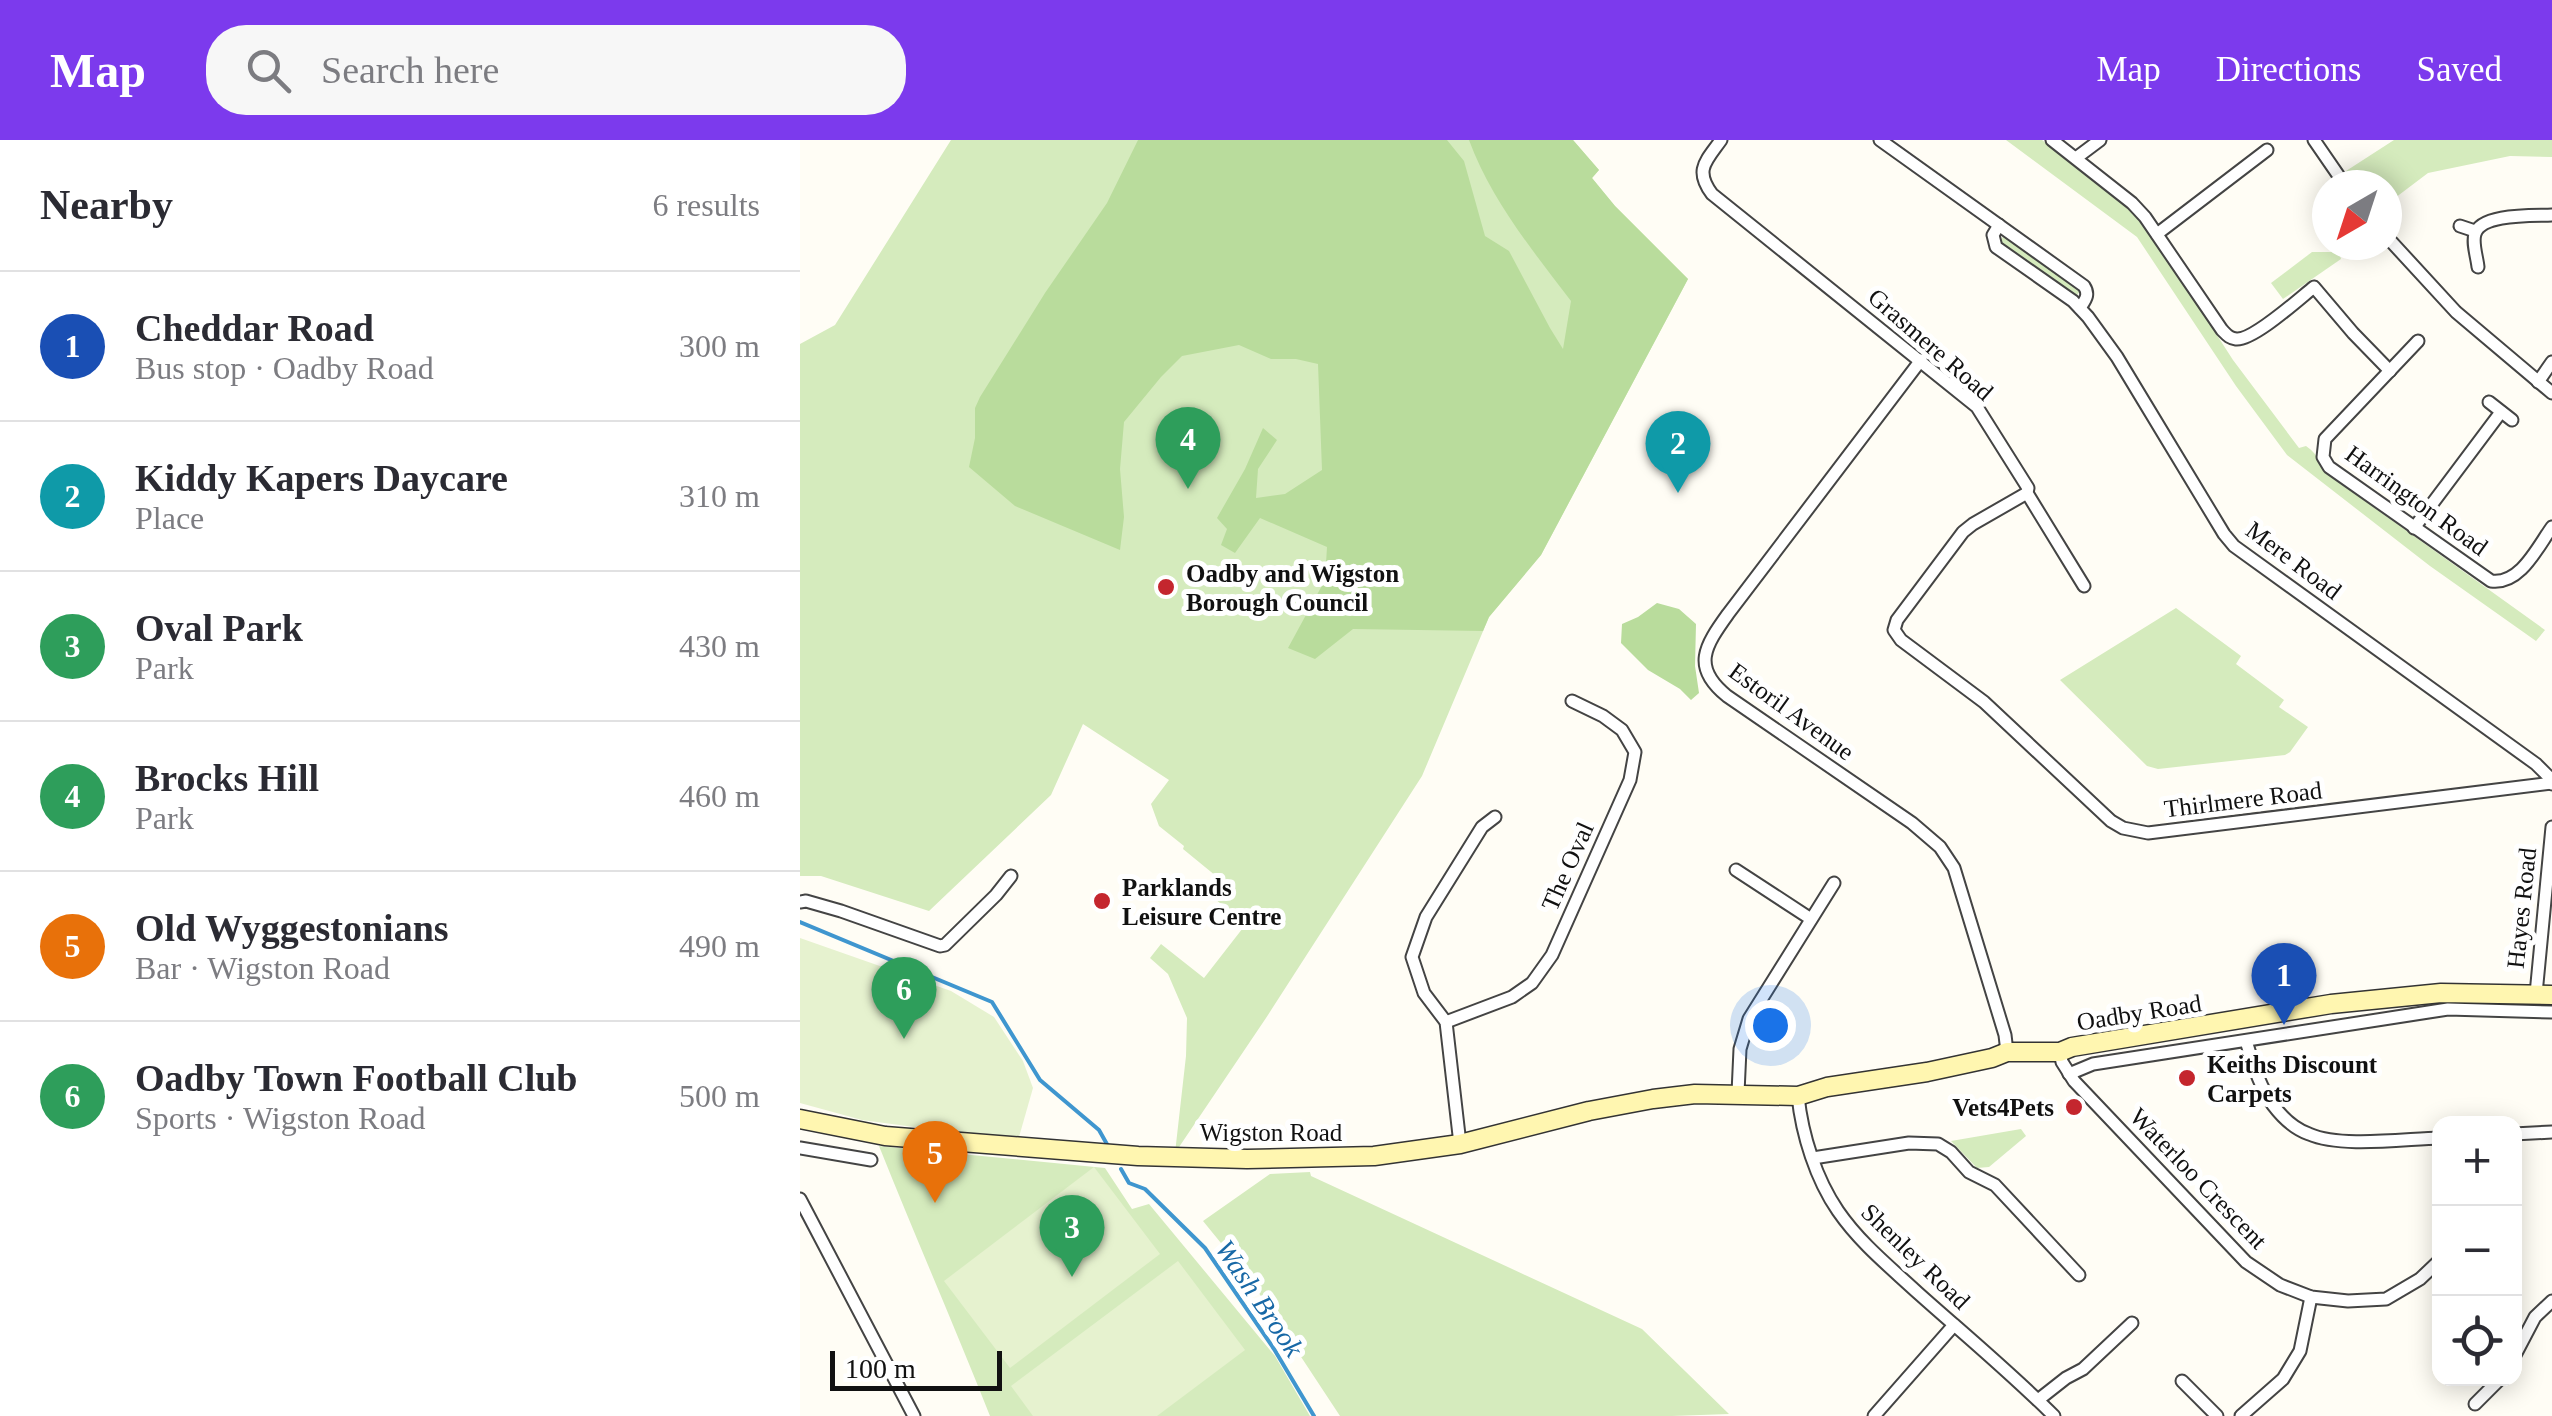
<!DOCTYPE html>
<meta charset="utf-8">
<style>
:root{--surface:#fff;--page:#f7f7f7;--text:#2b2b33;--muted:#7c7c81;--line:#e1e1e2;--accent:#7c3aed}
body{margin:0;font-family:Georgia,serif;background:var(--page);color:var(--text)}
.controls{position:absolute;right:30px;bottom:30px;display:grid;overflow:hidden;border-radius:20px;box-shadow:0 5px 25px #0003}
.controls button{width:90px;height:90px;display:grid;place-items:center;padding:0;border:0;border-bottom:2px solid var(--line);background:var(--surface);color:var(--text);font:50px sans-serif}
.compass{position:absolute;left:1512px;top:30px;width:90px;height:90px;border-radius:50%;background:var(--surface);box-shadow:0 5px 25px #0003;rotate:219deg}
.scale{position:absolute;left:30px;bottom:25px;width:172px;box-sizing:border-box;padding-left:10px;border:5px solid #111;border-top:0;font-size:28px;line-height:35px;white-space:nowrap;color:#111;-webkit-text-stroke:8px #fff;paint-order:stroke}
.you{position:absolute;left:970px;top:885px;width:35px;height:35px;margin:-25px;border:8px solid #fff;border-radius:50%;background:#1a73e8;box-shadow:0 0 0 15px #1a73e833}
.badge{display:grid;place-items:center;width:65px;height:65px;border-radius:50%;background:var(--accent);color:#fff;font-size:32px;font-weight:700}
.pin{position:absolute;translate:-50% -82px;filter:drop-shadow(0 2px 5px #0008)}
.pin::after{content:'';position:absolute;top:52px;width:35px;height:30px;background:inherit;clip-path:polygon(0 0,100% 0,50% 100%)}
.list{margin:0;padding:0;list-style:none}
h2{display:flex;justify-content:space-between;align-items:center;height:130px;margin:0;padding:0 40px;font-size:42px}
h2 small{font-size:32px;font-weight:400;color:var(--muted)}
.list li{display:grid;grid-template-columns:65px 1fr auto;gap:30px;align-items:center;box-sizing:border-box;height:150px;padding:0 40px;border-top:2px solid var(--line)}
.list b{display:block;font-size:38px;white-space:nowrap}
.list p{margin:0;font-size:32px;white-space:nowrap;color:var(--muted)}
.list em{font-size:32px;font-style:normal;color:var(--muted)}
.icon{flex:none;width:55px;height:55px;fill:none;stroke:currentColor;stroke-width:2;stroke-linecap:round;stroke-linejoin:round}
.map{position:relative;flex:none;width:1752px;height:1276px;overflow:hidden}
header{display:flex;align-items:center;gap:60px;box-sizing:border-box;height:140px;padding:0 50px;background:var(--accent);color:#fff}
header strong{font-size:48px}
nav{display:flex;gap:55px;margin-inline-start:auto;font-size:35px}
.search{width:700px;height:90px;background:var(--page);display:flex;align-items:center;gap:25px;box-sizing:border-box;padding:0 35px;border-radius:40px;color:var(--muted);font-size:38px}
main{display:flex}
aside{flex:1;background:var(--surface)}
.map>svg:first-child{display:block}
.green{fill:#d5ebbd}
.forest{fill:#b9dc9c}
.pitch{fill:#e6f2cf}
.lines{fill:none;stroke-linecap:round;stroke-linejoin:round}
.stream{stroke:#3f96cf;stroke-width:4}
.minor-casing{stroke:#444;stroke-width:15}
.secondary-casing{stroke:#333;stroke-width:21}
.minor{stroke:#fff;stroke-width:11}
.secondary{stroke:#fff6b0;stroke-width:18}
.poi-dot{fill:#c4262e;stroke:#fff;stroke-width:4}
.labels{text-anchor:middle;stroke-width:10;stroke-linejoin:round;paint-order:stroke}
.street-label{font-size:25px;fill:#111;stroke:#fff}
.poi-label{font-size:25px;font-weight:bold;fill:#111;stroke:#fff;text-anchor:start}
.water-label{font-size:28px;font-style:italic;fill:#1768a6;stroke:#fff}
</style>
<header>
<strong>Map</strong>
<div class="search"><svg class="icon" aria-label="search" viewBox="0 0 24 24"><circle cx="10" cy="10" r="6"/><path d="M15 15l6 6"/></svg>Search here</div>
<nav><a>Map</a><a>Directions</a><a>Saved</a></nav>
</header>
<main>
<aside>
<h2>Nearby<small>6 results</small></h2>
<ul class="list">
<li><span class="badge" style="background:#1a4fb4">1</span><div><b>Cheddar Road</b><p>Bus stop · Oadby Road</p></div><em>300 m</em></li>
<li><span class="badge" style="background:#0f9aa8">2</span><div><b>Kiddy Kapers Daycare</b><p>Place</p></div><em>310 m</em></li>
<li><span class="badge" style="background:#2e9e5b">3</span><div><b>Oval Park</b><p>Park</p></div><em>430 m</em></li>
<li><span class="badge" style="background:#2e9e5b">4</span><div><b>Brocks Hill</b><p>Park</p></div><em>460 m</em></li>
<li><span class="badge" style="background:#e8710a">5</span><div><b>Old Wyggestonians</b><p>Bar · Wigston Road</p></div><em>490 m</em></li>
<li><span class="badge" style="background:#2e9e5b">6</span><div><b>Oadby Town Football Club</b><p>Sports · Wigston Road</p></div><em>500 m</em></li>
</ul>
</aside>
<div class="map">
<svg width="1752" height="1276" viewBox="0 0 1752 1276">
<rect width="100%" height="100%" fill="#fffdf5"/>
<g class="green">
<path d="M 151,0 L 773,0 L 799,30 L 792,38 L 815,66 L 888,139 L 741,415 L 689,477 L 622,636 L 466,878 L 375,1013 L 386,916 L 387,878 L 368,834 L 350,818 L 361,804 L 404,838 L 446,784 L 405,751 L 416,736 L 383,709 L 384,706 L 359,686 L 351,664 L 369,640 L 283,584 L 251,655 L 129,771 L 21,736 L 0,736 L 0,204 L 35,185 Z"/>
<path d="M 1206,0 L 1242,0 L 1340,76 L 1433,220 L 1499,308 L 1506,306 C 1521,316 1518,326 1533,338 L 1745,490 L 1736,501 L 1630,426 L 1487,315 L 1436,246 L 1337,97 Z"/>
<path d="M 1594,0 L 1752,0 L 1752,17 L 1710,16 L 1628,33 L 1587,64 L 1587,45 L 1557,45 L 1546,31 Z"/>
<path d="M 1204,95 L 1281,149 L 1276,157 L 1199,103 Z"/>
<path d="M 1512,112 L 1539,112 L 1541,119 L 1483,159 L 1471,143 Z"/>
<path d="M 1376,468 L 1441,516 L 1436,524 L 1484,560 L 1479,567 L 1508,587 L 1490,612 L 1485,615 L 1358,629 L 1347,626 L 1260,540 Z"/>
<path d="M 1221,989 L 1226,996 L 1189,1027 L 1177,1028 L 1151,1001 Z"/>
<path d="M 79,1006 L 305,1028 L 332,1069 L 349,1064 L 475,1216 L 510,1276 L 190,1276 C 154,1185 115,1096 79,1006 Z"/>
<path d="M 510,1032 L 511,1036 L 842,1189 L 929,1274 L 872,1276 L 540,1276 L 447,1135 L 403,1081 L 470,1034 Z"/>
</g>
<g class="forest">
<path d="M 338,0 L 647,0 L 664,21 L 685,96 L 709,111 L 750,188 L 763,209 L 771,161 C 733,111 691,60 669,0 L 773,0 L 799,30 L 792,38 L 815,66 L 888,139 L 741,415 L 689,477 L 683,491 L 553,489 L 515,519 L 488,508 L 525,440 L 527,407 L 460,378 L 435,413 L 421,405 L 427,389 L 417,378 L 445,329 L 463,288 L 477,300 L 458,329 L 456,358 L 485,354 L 522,330 L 518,224 L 496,219 L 471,219 L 439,205 L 382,216 L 361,237 L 324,282 L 320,329 L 324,377 L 320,410 L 215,366 L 169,327 L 175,298 L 175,268 L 180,257 L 245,153 L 307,63 Z"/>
<path d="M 857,463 L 879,469 L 896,484 L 895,526 L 899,553 L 891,560 L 880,549 L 848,530 L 821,503 L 822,484 L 838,477 Z"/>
</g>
<g class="pitch">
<path d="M 0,798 L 151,851 L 194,877 L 223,921 L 233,948 L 219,997 L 181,996 L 62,980 L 0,963 Z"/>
<path d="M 294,1027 L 360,1114 L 210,1228 L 144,1141 Z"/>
<path d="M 378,1121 L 445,1210 L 357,1276 L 233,1276 L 211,1246 Z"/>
</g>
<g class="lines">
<g class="stream">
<path d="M 0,782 L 192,862 L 240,940 L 299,990 L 308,1006"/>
<path d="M 321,1029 L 329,1043 L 345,1049 L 405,1108 L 474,1209 L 514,1276"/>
</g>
<g class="minor-casing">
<g id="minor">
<path d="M 921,0 C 906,21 894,30 912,54 L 1177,267 L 1228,348 L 1227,353 L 1284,446"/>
<path d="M 1080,0 L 1284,146 C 1290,155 1285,160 1280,168"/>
<path d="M 1252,0 L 1332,63 L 1345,77 L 1422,190 C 1427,195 1429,198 1436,199 C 1453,201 1500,158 1514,147 L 1553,193 L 1590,231"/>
<path d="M 1514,0 L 1545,45"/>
<path d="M 1276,18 L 1300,0"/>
<path d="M 1199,85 L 1193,95 L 1196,107 L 1273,161 L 1288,177 L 1317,217 L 1424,394 L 1434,406 L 1736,624 L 1748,636 L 1752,644"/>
<path d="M 1660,86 L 1675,91"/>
<path d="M 1357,94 L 1467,10"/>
<path d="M 1587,97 L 1656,172 L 1752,253"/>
<path d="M 1678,127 C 1677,117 1672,103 1675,94 C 1681,73 1734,76 1752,75"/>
<path d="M 1618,201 L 1525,299 L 1523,317 L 1529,327 L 1691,441 C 1720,445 1737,408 1752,387"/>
<path d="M 1121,220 L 928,474 C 905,506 891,527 927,556 L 1112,683 L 1140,707 L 1154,728 L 1205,895 L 1207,912"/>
<path d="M 1738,242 L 1752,222"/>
<path d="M 1689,262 L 1712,280"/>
<path d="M 1227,353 L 1173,384 L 1163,392 L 1097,480 L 1094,490 L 1101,500 L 1184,562 L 1311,681 L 1323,688 L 1348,693 L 1752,643"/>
<path d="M 1614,388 L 1701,272"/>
<path d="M 936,730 L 1011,779"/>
<path d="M 0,762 L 6,761 L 41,771 L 140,806 L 145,805 L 196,755 L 211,736"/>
<path d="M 1736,854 L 1752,687"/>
<path d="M 646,882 L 712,857 L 732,843 L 752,815 L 830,640 L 835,612 L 822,590 L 803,576 L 772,561"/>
<path d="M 1446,901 C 1453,923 1459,946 1473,965 C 1482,977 1495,989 1509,994 C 1541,1008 1603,999 1640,998"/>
<path d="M 1260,912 L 1262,922 L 1274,941 L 1446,1122 L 1480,1145 L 1511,1157 L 1548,1161 L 1586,1159 L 1620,1139 L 1640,1120"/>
<path d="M 1269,934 L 1293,924 L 1648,869 L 1752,872"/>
<path d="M 938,953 L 940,909 L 949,879 L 1034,743"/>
<path d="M 998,956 C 1002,995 1016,1039 1038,1071 C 1060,1103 1090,1127 1118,1153 C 1164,1194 1211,1233 1254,1276"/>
<path d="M 1714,994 L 1752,992"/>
<path d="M 660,1004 L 646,882 L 624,853 L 612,817 L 626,777 L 682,687 L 695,677"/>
<path d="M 0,1008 L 71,1020"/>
<path d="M 1013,1018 L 1109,1003 L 1138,1004 L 1151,1012 L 1169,1032 L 1195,1045 L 1279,1135"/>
<path d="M 0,1059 L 114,1276"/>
<path d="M 1714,1217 L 1735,1177 L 1752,1161"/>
<path d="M 1382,1241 L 1417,1276"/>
<path d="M 1238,1260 L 1266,1238 L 1283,1229 L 1332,1183"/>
<path d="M 1675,1264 L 1701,1238"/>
<path d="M 1074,1276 L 1154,1185"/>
<path d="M 1441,1276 L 1483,1239 L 1500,1211 L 1511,1157"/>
</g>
</g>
<g class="secondary-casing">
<path id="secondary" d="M 0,979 L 85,996 L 338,1016 L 447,1019 L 574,1016 L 660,1004 L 789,971 L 853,959 L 895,954 L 998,956 L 1027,947 L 1127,932 L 1192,918 L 1207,912 L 1260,912 L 1272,907 L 1531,864 L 1641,853 L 1752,855"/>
</g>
<use href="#minor" class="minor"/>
<use href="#secondary" class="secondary"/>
</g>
<g class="poi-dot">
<circle cx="366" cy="447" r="10"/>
<circle cx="302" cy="761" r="10"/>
<circle cx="1387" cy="938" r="10"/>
<circle cx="1274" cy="967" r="10"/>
</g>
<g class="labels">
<g class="street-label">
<text transform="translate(1131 204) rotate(41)" y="9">Grasmere Road</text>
<text transform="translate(1617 360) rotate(36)" y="9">Harrington Road</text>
<text transform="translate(1494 420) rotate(37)" y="9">Mere Road</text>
<text transform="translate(992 571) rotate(36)" y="9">Estoril Avenue</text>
<text transform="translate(1443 659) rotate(-7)" y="9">Thirlmere Road</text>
<text transform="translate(767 726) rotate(-66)" y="9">The Oval</text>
<text transform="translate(1721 768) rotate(-84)" y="9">Hayes Road</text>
<text transform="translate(1339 872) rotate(-9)" y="9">Oadby Road</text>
<text x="471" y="1001">Wigston Road</text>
<text transform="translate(1399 1038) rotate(46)" y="9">Waterloo Crescent</text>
<text transform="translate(1116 1116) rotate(44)" y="9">Shenley Road</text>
</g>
<g class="poi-label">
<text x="386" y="442">Oadby and Wigston<tspan x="386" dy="29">Borough Council</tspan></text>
<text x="322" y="756">Parklands<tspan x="322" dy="29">Leisure Centre</tspan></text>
<text x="1407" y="933">Keiths Discount<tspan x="1407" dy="29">Carpets</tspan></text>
<text x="1254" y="976" text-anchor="end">Vets4Pets</text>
</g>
<g class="water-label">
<text transform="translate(460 1158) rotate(56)" y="10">Wash Brook</text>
</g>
</g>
</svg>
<div class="controls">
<button>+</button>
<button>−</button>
<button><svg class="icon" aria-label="locate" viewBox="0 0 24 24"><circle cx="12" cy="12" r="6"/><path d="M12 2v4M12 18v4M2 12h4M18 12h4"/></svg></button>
</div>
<svg class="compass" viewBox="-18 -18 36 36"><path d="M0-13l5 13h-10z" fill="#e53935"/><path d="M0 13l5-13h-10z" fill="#7c7c81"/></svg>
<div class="scale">100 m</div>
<div class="you"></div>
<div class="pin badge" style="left:1484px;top:885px;background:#1a4fb4">1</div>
<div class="pin badge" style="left:878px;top:353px;background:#0f9aa8">2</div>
<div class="pin badge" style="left:272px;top:1137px;background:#2e9e5b">3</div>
<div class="pin badge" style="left:388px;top:349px;background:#2e9e5b">4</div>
<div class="pin badge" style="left:135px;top:1063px;background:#e8710a">5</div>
<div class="pin badge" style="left:104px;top:899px;background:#2e9e5b">6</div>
</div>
</main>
